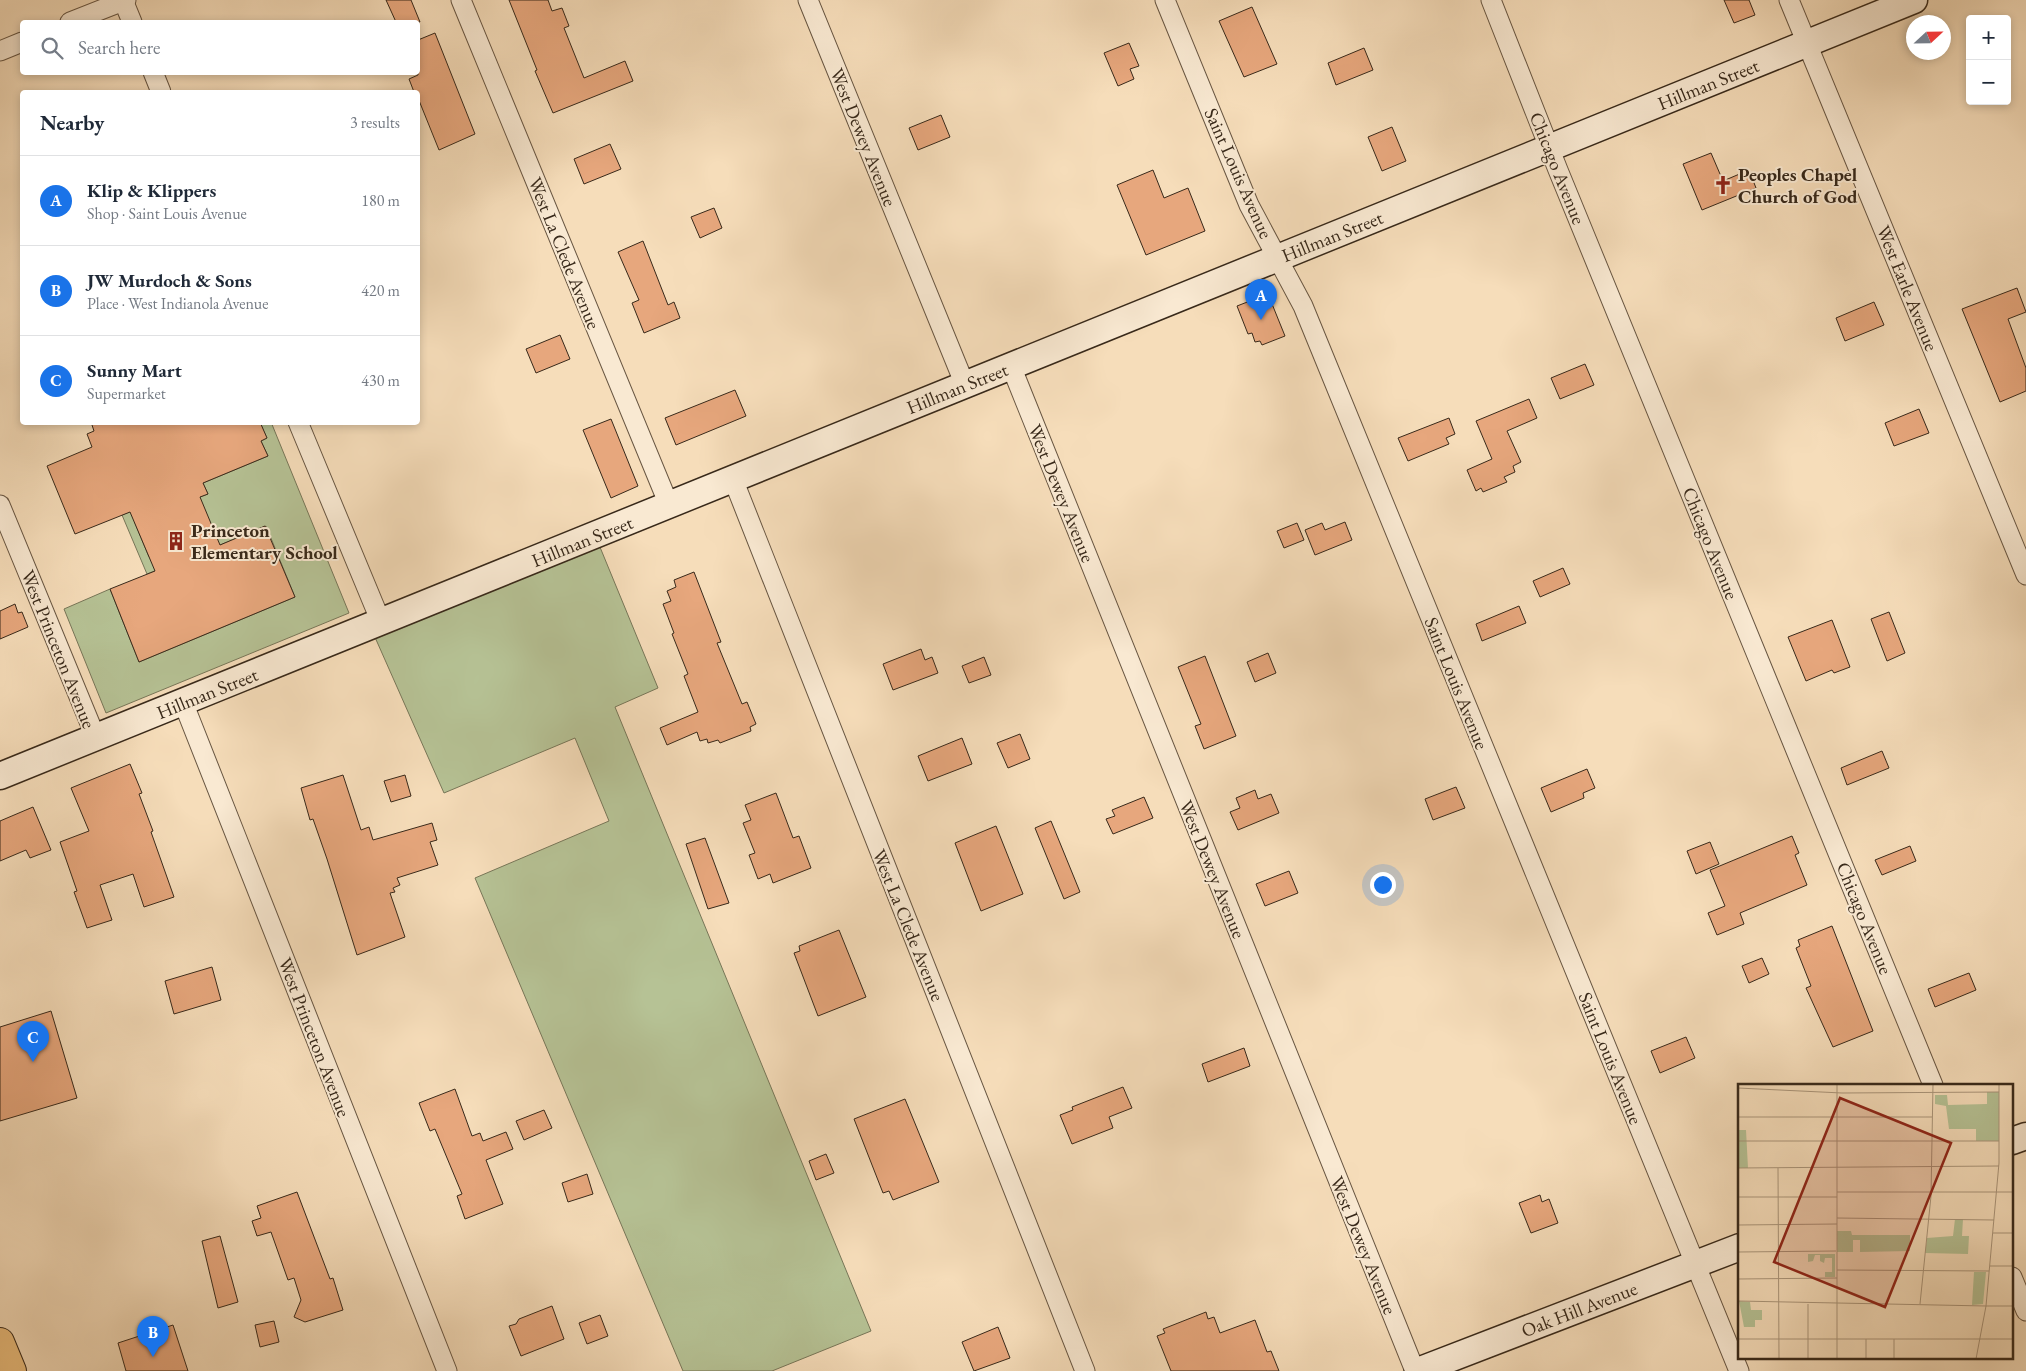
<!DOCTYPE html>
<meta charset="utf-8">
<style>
:root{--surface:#fff;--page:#f6f6f7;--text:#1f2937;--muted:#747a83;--line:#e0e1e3;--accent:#1a73e8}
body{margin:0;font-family:"EB Garamond",serif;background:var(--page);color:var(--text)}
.controls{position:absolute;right:15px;top:15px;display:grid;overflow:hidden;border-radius:5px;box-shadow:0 2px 8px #0003}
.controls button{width:45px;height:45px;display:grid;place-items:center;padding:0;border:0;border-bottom:1px solid var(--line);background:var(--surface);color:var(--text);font:25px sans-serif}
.compass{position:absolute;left:1906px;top:15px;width:45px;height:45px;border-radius:50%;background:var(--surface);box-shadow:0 2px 8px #0003;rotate:68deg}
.you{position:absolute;left:1382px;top:884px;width:18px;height:18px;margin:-12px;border:4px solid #fff;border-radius:50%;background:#1a73e8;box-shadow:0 0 0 8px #1a73e833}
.badge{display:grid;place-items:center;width:32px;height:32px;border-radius:50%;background:var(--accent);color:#fff;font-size:16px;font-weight:700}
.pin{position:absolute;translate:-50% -41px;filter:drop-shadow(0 1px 2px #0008)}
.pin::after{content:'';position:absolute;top:26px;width:18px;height:15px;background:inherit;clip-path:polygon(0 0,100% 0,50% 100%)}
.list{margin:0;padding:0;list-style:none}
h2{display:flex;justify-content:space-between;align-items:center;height:65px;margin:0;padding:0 20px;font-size:21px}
h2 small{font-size:16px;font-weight:400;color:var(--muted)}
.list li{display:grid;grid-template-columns:32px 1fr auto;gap:15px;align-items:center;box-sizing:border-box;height:90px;padding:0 20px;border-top:1px solid var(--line)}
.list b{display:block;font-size:19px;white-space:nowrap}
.list p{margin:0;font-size:16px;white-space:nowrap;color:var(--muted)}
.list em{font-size:16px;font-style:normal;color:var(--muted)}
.icon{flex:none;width:28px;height:28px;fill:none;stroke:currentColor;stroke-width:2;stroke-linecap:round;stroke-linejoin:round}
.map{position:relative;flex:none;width:2026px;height:1371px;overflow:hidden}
.search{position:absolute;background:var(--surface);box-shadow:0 2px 8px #0003;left:20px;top:20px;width:400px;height:55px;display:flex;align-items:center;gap:12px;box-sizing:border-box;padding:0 18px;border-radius:5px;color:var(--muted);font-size:19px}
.panel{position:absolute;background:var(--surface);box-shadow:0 2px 8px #0003;left:20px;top:90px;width:400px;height:335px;border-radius:5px}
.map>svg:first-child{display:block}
.green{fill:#b6c295;stroke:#777658}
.building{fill:#e7a77d;stroke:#38291a}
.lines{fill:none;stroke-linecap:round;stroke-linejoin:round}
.street-casing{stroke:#685642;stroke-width:21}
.secondary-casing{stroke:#38291a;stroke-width:29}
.primary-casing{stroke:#38291a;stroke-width:30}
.street{stroke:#f9e9d2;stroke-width:19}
.secondary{stroke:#f9e9d2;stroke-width:26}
.primary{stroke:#ebbe7d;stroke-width:28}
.labels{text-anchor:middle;stroke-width:4;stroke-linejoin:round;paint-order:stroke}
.street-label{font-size:19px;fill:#38291a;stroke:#f9e9d2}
.poi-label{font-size:19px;font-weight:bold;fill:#38291a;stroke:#f9e9d2;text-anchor:start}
.inset-road{fill:none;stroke:#aa957a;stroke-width:1}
.view{fill:#8f2418;fill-opacity:0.15;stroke:#8f2418;stroke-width:2.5}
.inset-edge{fill:none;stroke:#38291a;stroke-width:2.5}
</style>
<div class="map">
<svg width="2026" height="1371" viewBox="0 0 2026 1371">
<rect width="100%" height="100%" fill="#f6ddba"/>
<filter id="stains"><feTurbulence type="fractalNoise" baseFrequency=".004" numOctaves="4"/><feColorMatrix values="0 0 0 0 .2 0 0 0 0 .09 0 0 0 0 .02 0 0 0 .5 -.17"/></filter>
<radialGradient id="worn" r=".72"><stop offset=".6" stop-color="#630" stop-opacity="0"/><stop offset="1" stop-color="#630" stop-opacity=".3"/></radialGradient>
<g class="green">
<path d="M 271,422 L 349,613 L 106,713 L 64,609 L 110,589 L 139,662 L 295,597 L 266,526 L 213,548 L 200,497 L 208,494 L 203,483 L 268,456 L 261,441 L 267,438 L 260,423 Z"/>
<path d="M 157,500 L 135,523 L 149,557 L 162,568 L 147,574 L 122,515 Z"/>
<path d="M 595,535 L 658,688 L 615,707 L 871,1331 L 772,1371 L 683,1371 L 475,878 L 609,821 L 575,738 L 444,793 L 370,626 Z"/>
</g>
<g class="building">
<path d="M 386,0 L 411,0 L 420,22 L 396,22 Z"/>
<path d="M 509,0 L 548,0 L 552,11 L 562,8 L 569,26 L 564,28 L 584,78 L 625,61 L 633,81 L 553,113 L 535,71 L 537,70 Z"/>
<path d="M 1724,0 L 1749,0 L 1755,15 L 1734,23 Z"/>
<path d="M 1252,7 L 1277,64 L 1244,77 L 1219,21 Z"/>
<path d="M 435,33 L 475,134 L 439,150 L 418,98 L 418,92 L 414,92 L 409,79 L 418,75 L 418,40 Z"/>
<path d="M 1129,43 L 1139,66 L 1130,69 L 1134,79 L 1118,86 L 1104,53 Z"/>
<path d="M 1364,48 L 1373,70 L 1336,85 L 1328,63 Z"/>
<path d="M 941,115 L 950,137 L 918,150 L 909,128 Z"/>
<path d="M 1392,127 L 1406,161 L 1382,171 L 1368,137 Z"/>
<path d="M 610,144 L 621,169 L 584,184 L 574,159 Z"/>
<path d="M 1711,153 L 1723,181 L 1749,170 L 1756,188 L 1702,210 L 1683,164 Z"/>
<path d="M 1153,170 L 1164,198 L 1188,188 L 1205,231 L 1146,255 L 1117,185 Z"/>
<path d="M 714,208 L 722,228 L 700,238 L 691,217 Z"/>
<path d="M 643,241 L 668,305 L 674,302 L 680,318 L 644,333 L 632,303 L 639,300 L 618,252 Z"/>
<path d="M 2017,288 L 2026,312 L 2008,319 L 2026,368 L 2026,391 L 2000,402 L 1962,309 Z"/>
<path d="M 1268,294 L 1285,336 L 1262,345 L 1260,341 L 1255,342 L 1252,333 L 1248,334 L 1237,306 Z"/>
<path d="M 1874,302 L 1884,325 L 1845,341 L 1836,318 Z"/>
<path d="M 560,335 L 570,359 L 536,373 L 526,349 Z"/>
<path d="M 1585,364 L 1594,385 L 1560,399 L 1551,378 Z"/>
<path d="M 735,390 L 746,416 L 676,445 L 665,418 Z"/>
<path d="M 1529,399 L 1537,418 L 1507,431 L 1521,462 L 1513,466 L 1515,472 L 1504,477 L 1507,482 L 1483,492 L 1481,488 L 1476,491 L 1467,470 L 1492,459 L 1476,421 Z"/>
<path d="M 1919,409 L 1929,433 L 1894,446 L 1885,423 Z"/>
<path d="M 1449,418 L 1455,434 L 1446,438 L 1449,444 L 1408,461 L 1398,438 Z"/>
<path d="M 611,419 L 638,486 L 611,498 L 583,430 Z"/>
<path d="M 91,422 L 260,422 L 267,438 L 261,441 L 268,456 L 203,483 L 208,494 L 200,497 L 220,545 L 265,526 L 295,597 L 139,662 L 110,589 L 155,571 L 130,512 L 75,534 L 47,466 L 92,447 L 87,434 L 94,431 Z"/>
<path d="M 1345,522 L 1352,540 L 1315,555 L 1305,530 L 1322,523 L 1325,530 Z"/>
<path d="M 1297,523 L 1304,540 L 1284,548 L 1277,531 Z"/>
<path d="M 1563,568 L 1570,584 L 1540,597 L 1533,581 Z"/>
<path d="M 694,572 L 721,642 L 717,643 L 742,704 L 747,702 L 756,724 L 750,727 L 751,731 L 720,743 L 718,740 L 708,743 L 707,739 L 700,741 L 697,732 L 667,745 L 660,728 L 698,712 L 684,676 L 688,674 L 672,634 L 674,633 L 663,604 L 671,601 L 667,591 L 676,587 L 674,580 Z"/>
<path d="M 15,604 L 18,613 L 22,612 L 28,627 L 0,639 L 0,611 Z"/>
<path d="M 1519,606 L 1526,623 L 1482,641 L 1476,624 Z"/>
<path d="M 1889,612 L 1905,653 L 1887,661 L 1871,619 Z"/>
<path d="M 1832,620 L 1850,667 L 1834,673 L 1832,670 L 1806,681 L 1788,637 Z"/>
<path d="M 921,649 L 925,660 L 932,657 L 938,673 L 893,690 L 883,664 Z"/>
<path d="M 1268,653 L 1276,673 L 1255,682 L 1247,662 Z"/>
<path d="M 1205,656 L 1236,736 L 1204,749 L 1195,726 L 1201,724 L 1178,667 Z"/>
<path d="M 984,657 L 991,675 L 969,683 L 962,666 Z"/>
<path d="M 1020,734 L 1030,759 L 1008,768 L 997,743 Z"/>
<path d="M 962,738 L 972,764 L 928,781 L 918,756 Z"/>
<path d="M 1882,751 L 1889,768 L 1847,785 L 1841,768 Z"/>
<path d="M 130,764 L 142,793 L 139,794 L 153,831 L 151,832 L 174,897 L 144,907 L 133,874 L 100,885 L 112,920 L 87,928 L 74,892 L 77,891 L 60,842 L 89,831 L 71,788 Z"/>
<path d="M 1587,769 L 1595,788 L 1583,793 L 1584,798 L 1551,812 L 1541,788 Z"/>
<path d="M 343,775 L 361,830 L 369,827 L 373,840 L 432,823 L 437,840 L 430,842 L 438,865 L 397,878 L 400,885 L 393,888 L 395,892 L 390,893 L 405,937 L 357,955 L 327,859 L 313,819 L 310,820 L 301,788 Z"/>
<path d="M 405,775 L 411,796 L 391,802 L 384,781 Z"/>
<path d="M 1456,787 L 1465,808 L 1433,820 L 1425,799 Z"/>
<path d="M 1255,790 L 1258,799 L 1271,794 L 1279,813 L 1238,830 L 1230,812 L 1240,808 L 1236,798 Z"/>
<path d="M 776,793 L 793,838 L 799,836 L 811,868 L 773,883 L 770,874 L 758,879 L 749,855 L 755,853 L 743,823 L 751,820 L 745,805 Z"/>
<path d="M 1144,797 L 1153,818 L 1113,834 L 1106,819 L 1115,816 L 1112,810 Z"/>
<path d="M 33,807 L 51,850 L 30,858 L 26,850 L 0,861 L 0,821 Z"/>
<path d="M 1051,821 L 1080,892 L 1064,899 L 1035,828 Z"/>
<path d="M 996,826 L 1023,894 L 981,911 L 955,843 Z"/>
<path d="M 1792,836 L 1799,853 L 1795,855 L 1807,885 L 1740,913 L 1744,924 L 1717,935 L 1708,913 L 1725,906 L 1710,870 Z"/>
<path d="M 705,838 L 729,903 L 708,909 L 686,844 Z"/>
<path d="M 1710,842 L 1719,864 L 1696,874 L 1687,851 Z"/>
<path d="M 1910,846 L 1916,861 L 1882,875 L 1875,860 Z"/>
<path d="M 1289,871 L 1298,893 L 1265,906 L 1256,884 Z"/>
<path d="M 1832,926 L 1873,1031 L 1833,1047 L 1806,988 L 1811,986 L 1796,948 L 1800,946 L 1798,940 Z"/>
<path d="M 839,930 L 866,997 L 818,1016 L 794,953 L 800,951 L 799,946 Z"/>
<path d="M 1762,958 L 1769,974 L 1749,983 L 1742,966 Z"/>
<path d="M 212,967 L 221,1000 L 174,1014 L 165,981 Z"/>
<path d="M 1969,973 L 1976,990 L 1935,1007 L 1928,989 Z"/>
<path d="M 51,1011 L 77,1098 L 0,1121 L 0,1027 Z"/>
<path d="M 1686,1037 L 1695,1058 L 1660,1073 L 1651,1051 Z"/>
<path d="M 1244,1048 L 1250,1066 L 1208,1082 L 1202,1064 Z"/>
<path d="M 1123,1087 L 1132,1108 L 1109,1117 L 1113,1128 L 1072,1144 L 1060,1115 L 1073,1110 L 1072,1107 Z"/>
<path d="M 455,1089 L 472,1136 L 480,1133 L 483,1141 L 506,1132 L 513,1149 L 486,1160 L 503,1204 L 465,1219 L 457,1196 L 462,1194 L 435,1129 L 430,1131 L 419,1103 Z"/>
<path d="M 905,1099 L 939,1182 L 893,1200 L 889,1191 L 883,1193 L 854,1119 Z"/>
<path d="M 544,1110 L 552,1128 L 524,1140 L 516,1121 Z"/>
<path d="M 826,1154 L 834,1173 L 816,1180 L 809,1161 Z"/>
<path d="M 587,1174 L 593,1194 L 568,1202 L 562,1183 Z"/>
<path d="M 297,1192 L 330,1279 L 333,1278 L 343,1310 L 305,1322 L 294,1317 L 301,1300 L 294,1278 L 288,1280 L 271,1232 L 257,1236 L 252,1221 L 261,1218 L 257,1206 Z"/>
<path d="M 1540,1195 L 1542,1202 L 1549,1199 L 1558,1223 L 1531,1233 L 1519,1203 Z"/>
<path d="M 220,1236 L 238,1302 L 218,1308 L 202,1241 Z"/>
<path d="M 552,1306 L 564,1339 L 521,1356 L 509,1326 L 516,1324 L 519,1319 Z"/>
<path d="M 1206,1312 L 1208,1319 L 1214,1317 L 1220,1333 L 1255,1320 L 1267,1352 L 1271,1351 L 1279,1371 L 1171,1371 L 1157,1336 L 1165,1333 L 1163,1329 Z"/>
<path d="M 600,1315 L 608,1336 L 587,1344 L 579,1323 Z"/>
<path d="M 274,1321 L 279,1342 L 260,1347 L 255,1325 Z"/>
<path d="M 173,1325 L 188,1371 L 126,1371 L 118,1343 Z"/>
<path d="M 998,1327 L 1010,1358 L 974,1371 L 962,1342 Z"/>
</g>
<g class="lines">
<g class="street-casing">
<g id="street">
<path d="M 123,0 L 132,22"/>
<path d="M 461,0 L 669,505"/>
<path d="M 808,0 L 965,385"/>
<path d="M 1165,0 L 1249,205 L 1303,306 L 1739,1371"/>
<path d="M 1491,0 L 1558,170 L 1933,1085"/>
<path d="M 1789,0 L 2026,575"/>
<path d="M 70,22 L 126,0"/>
<path d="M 0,51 L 22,42"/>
<path d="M 153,72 L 161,92"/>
<path d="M 1011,366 L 1415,1371"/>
<path d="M 298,422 L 381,622"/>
<path d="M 733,479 L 1085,1371"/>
<path d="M 0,505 L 96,738"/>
<path d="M 183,702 L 447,1371"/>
<path d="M 2012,1277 L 2026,1311"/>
</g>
</g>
<g class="secondary-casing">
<g id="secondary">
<path d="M 0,776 L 1914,0"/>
<path d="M 2012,1141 L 2026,1136"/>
<path d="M 1418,1371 L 1740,1247"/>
</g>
</g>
<g class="primary-casing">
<path id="primary" d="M 0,1342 L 12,1371"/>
</g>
<use href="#street" class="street"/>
<use href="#secondary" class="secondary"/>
<use href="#primary" class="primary"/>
</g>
<defs>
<g id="church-bare" transform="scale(1.5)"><path d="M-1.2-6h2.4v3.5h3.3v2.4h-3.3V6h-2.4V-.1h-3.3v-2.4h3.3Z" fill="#8f2418" stroke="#f9e9d2" stroke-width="2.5" paint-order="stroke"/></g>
<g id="building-bare" transform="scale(1.5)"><path d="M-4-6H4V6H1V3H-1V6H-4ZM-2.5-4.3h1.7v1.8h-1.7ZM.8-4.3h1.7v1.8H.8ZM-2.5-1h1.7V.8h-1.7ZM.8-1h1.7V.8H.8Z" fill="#8f2418" stroke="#f9e9d2" stroke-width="2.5" paint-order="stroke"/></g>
</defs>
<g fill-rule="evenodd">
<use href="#church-bare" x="1723" y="185"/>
<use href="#building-bare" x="176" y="541"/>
</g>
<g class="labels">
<g class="street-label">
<text transform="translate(1708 84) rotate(-22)" y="7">Hillman Street</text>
<text transform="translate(864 137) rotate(68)" y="7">West Dewey Avenue</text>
<text transform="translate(1558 168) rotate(68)" y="7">Chicago Avenue</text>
<text transform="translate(1239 173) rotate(66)" y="7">Saint Louis Avenue</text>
<text transform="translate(1332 236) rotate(-22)" y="7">Hillman Street</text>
<text transform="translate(565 253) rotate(68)" y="7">West La Clede Avenue</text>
<text transform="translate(1908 288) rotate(68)" y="7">West Earle Avenue</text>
<text transform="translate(957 388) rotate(-22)" y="7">Hillman Street</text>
<text transform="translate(1062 493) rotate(68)" y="7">West Dewey Avenue</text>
<text transform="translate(582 541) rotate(-22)" y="7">Hillman Street</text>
<text transform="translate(1711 543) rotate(68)" y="7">Chicago Avenue</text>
<text transform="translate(59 649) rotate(68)" y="7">West Princeton Avenue</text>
<text transform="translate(1457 683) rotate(68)" y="7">Saint Louis Avenue</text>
<text transform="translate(207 693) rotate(-22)" y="7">Hillman Street</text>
<text transform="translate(1213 869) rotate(68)" y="7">West Dewey Avenue</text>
<text transform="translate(1865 918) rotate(68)" y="7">Chicago Avenue</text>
<text transform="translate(909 925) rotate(68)" y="7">West La Clede Avenue</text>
<text transform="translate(315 1037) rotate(69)" y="7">West Princeton Avenue</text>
<text transform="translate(1611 1058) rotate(68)" y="7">Saint Louis Avenue</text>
<text transform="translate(1364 1245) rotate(68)" y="7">West Dewey Avenue</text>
<text transform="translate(1579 1309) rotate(-21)" y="7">Oak Hill Avenue</text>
</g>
<g class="poi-label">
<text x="1738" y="181">Peoples Chapel<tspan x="1738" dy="22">Church of God</tspan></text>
<text x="191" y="537">Princeton<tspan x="191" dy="22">Elementary School</tspan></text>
</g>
</g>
<g transform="translate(1738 1084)">
<rect width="275" height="275" fill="#f6ddba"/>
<path d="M 249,8 L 261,8 L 261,57 L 238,57 L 238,45 L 211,45 L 208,22 L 197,20 L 197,11 L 209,11 L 210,21 L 249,20 ZM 0,46 L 8,46 L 10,84 L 0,84 ZM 217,135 L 225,135 L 224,152 L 231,152 L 230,170 L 187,169 L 189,154 L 215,152 ZM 99,147 L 113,147 L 114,151 L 172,151 L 172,167 L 122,168 L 122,156 L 115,156 L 115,168 L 99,168 ZM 70,170 L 97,170 L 97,193 L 87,193 L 87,188 L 94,188 L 94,174 L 87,174 L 86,179 L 82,177 L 82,171 L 77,171 L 75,177 L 70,178 ZM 236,188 L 248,188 L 245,220 L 234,221 ZM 1,217 L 12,218 L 13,226 L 24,226 L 24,236 L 17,236 L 17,243 L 6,243 Z" fill="#b6c295"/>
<path class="inset-road" d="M 99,0 L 99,275M 0,4 L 104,9 L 261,8M 0,33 L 194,33M 0,57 L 261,57M 0,84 L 261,82M 40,84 L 41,275M 99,108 L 275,108M 0,113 L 99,113M 99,134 L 256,136M 0,141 L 99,140M 255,149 L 275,149M 0,168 L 98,167M 252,182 L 275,182M 99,186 L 251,187M 0,195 L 99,194M 0,217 L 248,222M 182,220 L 193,112 L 195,0M 248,222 L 275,222M 0,255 L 275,255M 128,255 L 128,275M 156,255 L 156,275M 70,275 L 70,220M 238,275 L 248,222 L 261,79 L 261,0"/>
<path class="view" d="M 102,14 L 213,59 L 147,223 L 36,178 Z"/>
<rect width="275" height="275" class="inset-edge"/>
</g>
<rect width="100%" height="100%" filter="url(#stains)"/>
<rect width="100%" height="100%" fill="url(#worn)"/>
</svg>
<div class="controls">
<button>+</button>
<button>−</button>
</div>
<svg class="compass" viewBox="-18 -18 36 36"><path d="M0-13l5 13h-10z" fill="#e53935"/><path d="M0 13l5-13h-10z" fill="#747a83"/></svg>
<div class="you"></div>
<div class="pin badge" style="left:1261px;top:320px">A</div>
<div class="pin badge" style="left:153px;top:1357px">B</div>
<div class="pin badge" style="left:33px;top:1062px">C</div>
<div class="search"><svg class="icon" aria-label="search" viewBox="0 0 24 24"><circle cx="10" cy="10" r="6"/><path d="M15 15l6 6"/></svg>Search here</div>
<section class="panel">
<h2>Nearby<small>3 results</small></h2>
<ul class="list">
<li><span class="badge">A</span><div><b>Klip &amp; Klippers</b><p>Shop · Saint Louis Avenue</p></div><em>180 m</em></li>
<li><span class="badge">B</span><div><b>JW Murdoch &amp; Sons</b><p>Place · West Indianola Avenue</p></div><em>420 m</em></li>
<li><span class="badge">C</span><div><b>Sunny Mart</b><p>Supermarket</p></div><em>430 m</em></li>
</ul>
</section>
</div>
